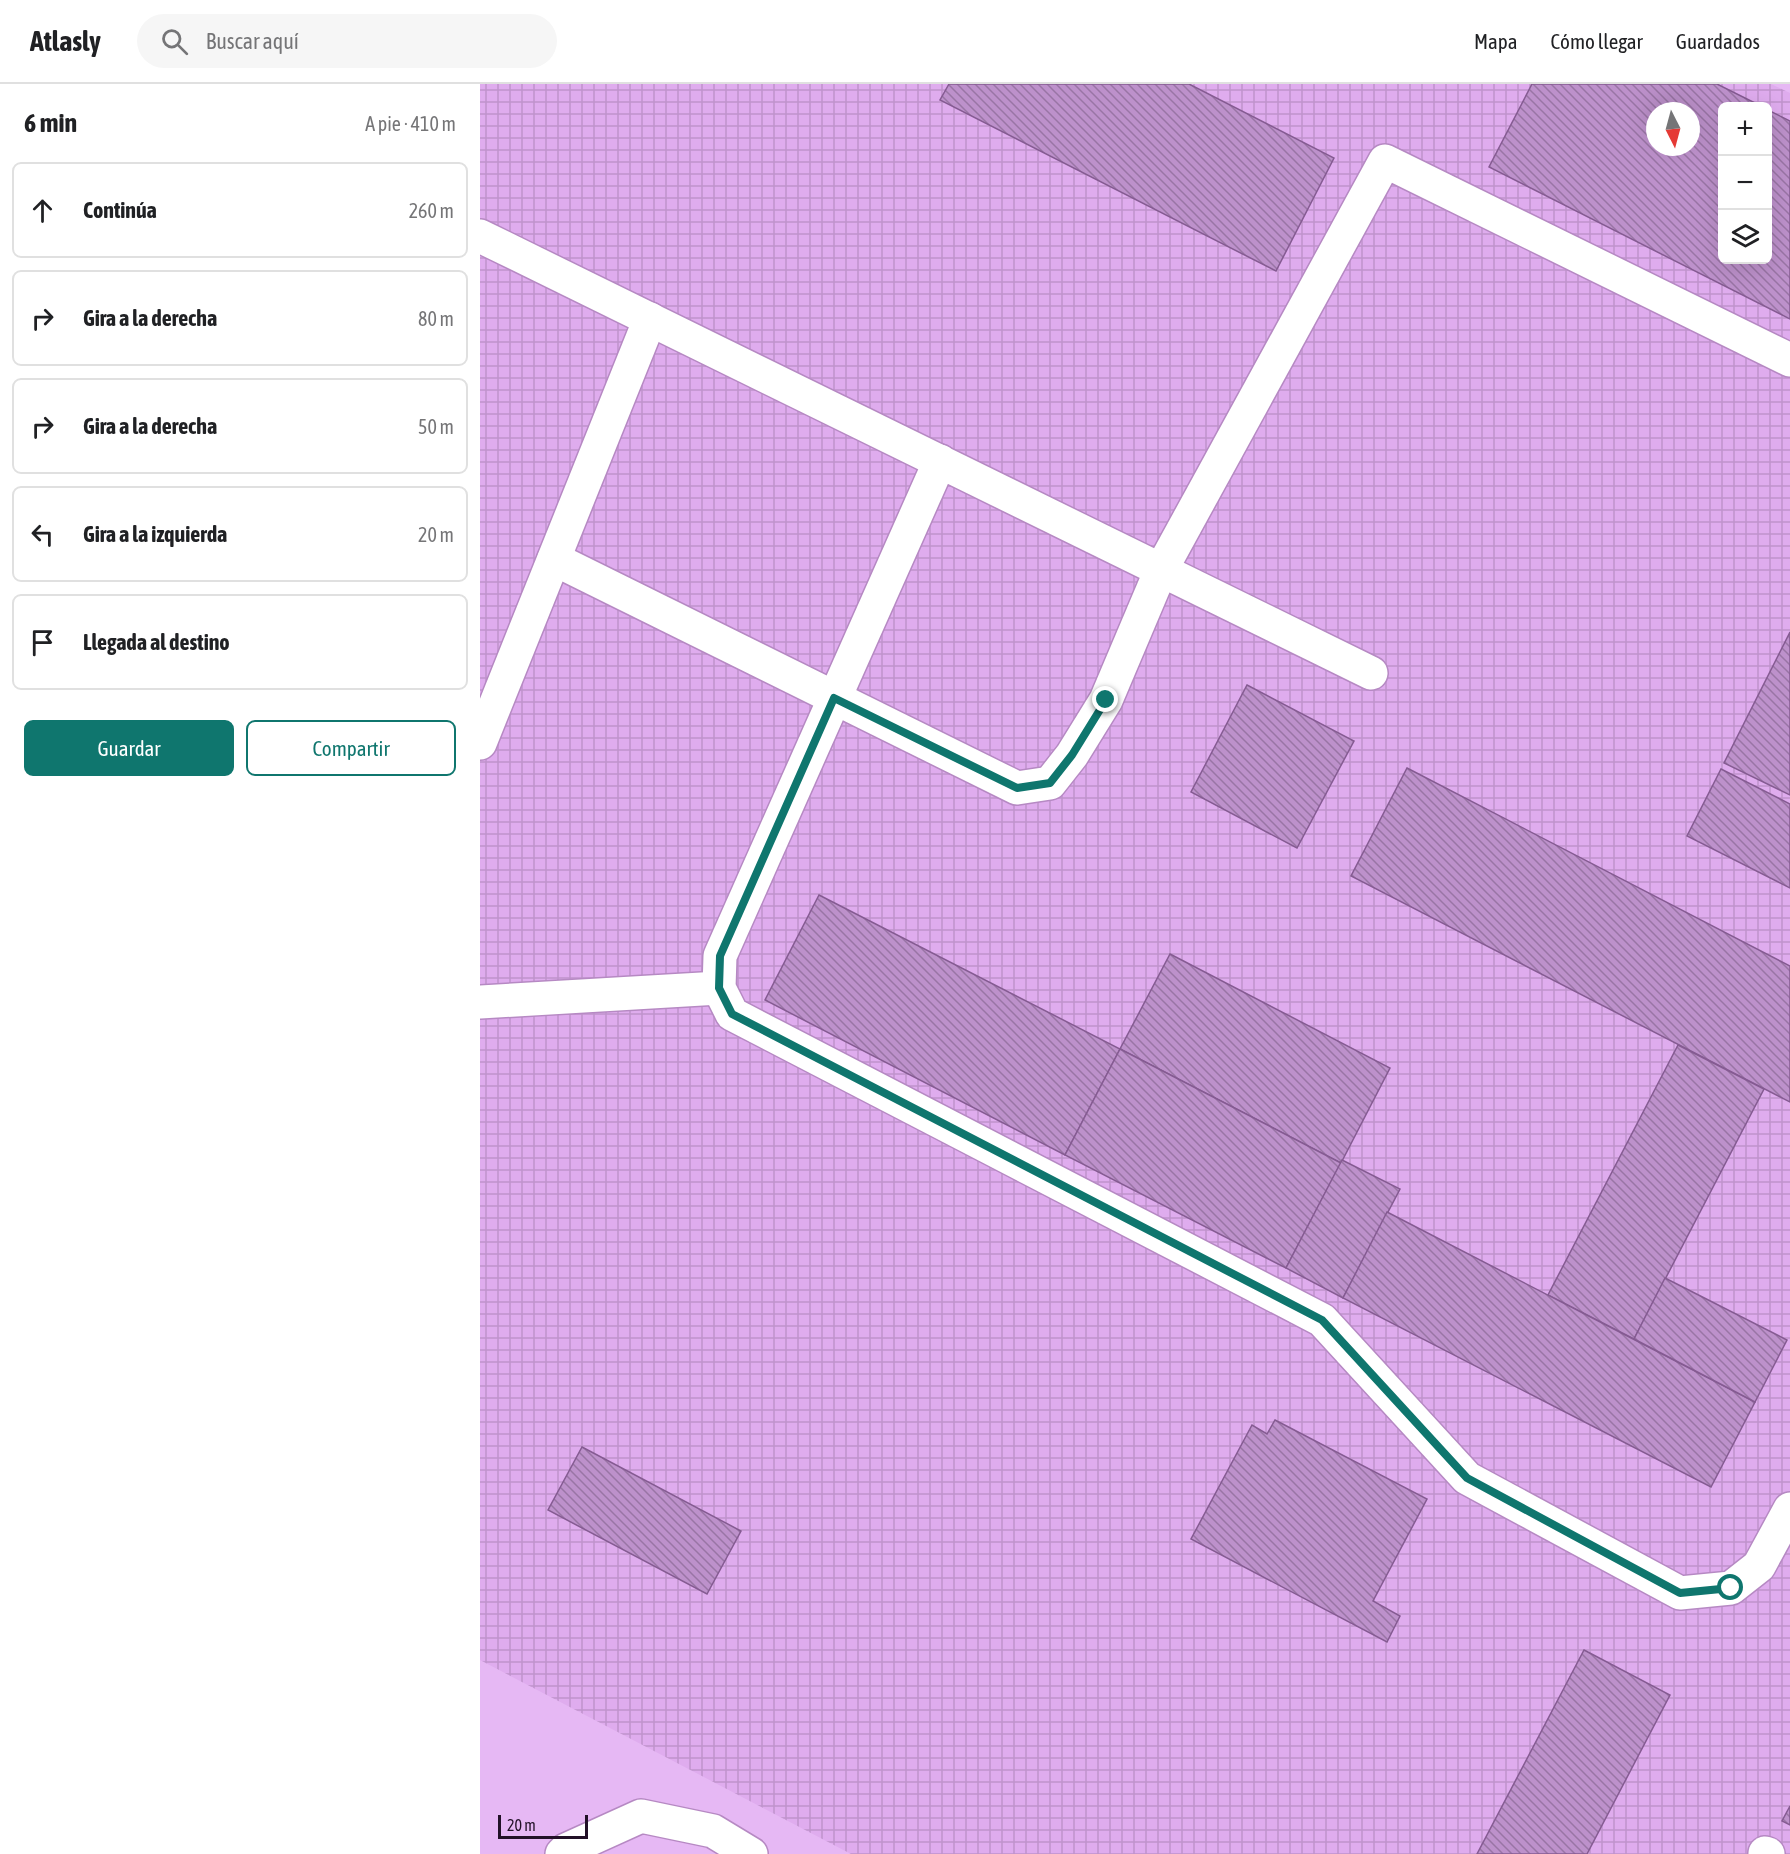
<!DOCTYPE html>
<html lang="es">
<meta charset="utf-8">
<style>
:root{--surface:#fff;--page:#f6f6f6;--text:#202124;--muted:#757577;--line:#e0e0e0;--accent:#0f766e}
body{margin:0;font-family:"Asap Condensed",sans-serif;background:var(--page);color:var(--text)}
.controls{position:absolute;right:18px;top:18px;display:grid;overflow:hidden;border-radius:9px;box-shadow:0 6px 24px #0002}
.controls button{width:54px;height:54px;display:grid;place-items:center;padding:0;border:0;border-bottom:2px solid var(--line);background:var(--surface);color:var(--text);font:30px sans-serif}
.compass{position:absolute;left:1166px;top:18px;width:54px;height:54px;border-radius:50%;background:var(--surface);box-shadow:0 6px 24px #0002;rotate:174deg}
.scale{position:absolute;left:18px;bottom:15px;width:90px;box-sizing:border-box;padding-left:6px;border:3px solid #221127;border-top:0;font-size:16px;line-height:21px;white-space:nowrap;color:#221127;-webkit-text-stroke:4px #e6b8f4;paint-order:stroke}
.stop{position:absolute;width:18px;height:18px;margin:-14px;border:4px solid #0f766e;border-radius:50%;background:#fff}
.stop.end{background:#0f766e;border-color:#fff;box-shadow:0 2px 6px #0008}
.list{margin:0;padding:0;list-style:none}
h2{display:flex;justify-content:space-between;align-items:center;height:78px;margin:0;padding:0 24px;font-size:26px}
h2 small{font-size:20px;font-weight:400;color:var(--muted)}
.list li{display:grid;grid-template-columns:39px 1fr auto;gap:18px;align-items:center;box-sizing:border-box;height:96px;margin:0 12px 12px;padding:0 12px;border:2px solid var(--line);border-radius:9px}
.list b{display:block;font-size:22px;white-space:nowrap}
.list em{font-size:20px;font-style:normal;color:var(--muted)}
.actions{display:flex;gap:12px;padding:18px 24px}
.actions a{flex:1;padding:14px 0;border:2px solid var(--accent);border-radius:9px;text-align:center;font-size:21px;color:var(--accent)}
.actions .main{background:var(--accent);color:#fff}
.icon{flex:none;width:33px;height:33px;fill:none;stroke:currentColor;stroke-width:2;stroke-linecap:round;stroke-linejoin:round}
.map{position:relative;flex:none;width:1310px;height:1770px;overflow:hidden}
header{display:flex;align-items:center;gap:36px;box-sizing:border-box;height:84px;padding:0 30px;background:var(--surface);border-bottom:2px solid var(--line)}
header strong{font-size:28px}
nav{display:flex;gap:33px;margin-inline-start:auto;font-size:21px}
.search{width:420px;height:54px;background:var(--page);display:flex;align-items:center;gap:15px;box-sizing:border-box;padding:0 21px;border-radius:33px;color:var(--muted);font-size:22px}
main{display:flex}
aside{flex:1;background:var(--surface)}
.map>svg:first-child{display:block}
.industrial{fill:url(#industrial-grid);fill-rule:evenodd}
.building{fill:url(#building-back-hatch);stroke:#855b92;stroke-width:1.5;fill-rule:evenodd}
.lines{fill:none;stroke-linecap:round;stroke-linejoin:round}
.minor-casing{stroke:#b689c3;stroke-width:36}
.minor{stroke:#fff;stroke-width:33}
.route{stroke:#0f766e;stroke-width:8}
</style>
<header>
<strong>Atlasly</strong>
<div class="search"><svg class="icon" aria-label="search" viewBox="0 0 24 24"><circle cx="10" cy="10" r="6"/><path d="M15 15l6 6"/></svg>Buscar aquí</div>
<nav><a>Mapa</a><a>Cómo llegar</a><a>Guardados</a></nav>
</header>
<main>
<aside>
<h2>6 min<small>A pie · 410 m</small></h2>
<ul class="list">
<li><svg class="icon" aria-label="ahead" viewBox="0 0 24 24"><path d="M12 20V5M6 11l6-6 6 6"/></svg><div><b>Continúa</b></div><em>260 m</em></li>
<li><svg class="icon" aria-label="right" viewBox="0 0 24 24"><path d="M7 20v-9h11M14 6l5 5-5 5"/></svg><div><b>Gira a la derecha</b></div><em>80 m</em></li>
<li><svg class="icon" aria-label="right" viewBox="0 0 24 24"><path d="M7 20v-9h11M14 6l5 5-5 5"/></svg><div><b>Gira a la derecha</b></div><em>50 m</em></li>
<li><svg class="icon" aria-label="left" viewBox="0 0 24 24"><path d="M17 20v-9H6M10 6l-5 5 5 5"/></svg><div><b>Gira a la izquierda</b></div><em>20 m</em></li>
<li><svg class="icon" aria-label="arrive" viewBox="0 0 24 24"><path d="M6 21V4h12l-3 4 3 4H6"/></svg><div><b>Llegada al destino</b></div></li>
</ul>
<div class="actions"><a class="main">Guardar</a><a>Compartir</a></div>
</aside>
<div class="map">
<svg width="1310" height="1770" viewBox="0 0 1310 1770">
<defs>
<pattern id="industrial-grid" width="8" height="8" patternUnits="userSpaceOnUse" patternTransform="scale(1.5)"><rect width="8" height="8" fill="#dfacee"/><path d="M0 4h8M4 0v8" fill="none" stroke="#bf93cc"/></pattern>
<pattern id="building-back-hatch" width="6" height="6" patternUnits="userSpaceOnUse" patternTransform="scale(1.5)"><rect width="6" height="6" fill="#bd91cb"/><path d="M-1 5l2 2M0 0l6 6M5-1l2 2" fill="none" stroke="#9975a5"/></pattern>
</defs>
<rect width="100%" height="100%" fill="#e6b8f4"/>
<path class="industrial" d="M 0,0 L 1291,0 L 1310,9 L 1310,1770 L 371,1770 L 0,1576 ZM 1242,22 L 1288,22 L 1288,176 L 1242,176 ZM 1175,27 L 1211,27 L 1211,63 L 1175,63 Z"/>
<g class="building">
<path d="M 469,0 L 709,0 L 854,74 L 796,187 L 460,16 Z"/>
<path d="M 1052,0 L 1237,0 L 1281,22 L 1242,22 L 1242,176 L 1288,176 L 1288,26 L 1310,37 L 1310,235 L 1009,83 ZM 1175,27 L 1211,27 L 1211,63 L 1175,63 Z"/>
<path d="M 1310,548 L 1310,711 L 1244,679 Z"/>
<path d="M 767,601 L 874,657 L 817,764 L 711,708 Z"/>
<path d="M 927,684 L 1310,882 L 1310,1018 L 871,792 Z"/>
<path d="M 1241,685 L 1310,720 L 1310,804 L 1207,752 Z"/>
<path d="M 339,811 L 640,965 L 585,1071 L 285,916 Z"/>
<path d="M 690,870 L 910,984 L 861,1079 L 640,965 Z"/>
<path d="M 1198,961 L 1284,1005 L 1154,1255 L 1068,1211 Z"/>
<path d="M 640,965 L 861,1079 L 806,1184 L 585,1071 Z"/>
<path d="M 862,1076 L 920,1105 L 863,1214 L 806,1184 Z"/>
<path d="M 907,1128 L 1275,1318 L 1231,1403 L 863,1214 Z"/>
<path d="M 1185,1194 L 1307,1256 L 1275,1318 L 1154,1255 Z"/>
<path d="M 795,1336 L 947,1415 L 893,1517 L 920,1532 L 907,1558 L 711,1455 L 772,1341 L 787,1350 Z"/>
<path d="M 102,1363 L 261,1447 L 227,1510 L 68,1426 Z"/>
<path d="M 1104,1566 L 1190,1611 L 1107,1770 L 997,1770 Z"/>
<path d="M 1310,1722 L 1310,1741 L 1302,1737 Z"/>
</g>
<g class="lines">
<g class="minor-casing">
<g id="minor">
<path d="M 0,152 L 891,589"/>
<path d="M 460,377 L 240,872 L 239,904 L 252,930 L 842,1236 L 987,1394 L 1200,1509 L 1251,1504 L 1279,1482 L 1310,1425"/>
<path d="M 74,475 L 537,704 L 570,699 L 592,671 L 626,616 L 681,486 L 905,77 L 1310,276"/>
<path d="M 0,659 L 170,235"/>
<path d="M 0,918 L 239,904"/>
<path d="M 1285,1769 L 1288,1770"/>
<path d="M 82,1770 L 86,1766 L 161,1732 L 233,1747 L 271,1770"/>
</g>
</g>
<use href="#minor" class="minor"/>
</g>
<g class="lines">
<path class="route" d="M 626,616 L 592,671 L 570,699 L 537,704 L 354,614 L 240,872 L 239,904 L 252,930 L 842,1236 L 987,1394 L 1200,1509 L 1251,1504"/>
</g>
</svg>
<div class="controls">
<button>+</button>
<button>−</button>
<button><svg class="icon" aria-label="layers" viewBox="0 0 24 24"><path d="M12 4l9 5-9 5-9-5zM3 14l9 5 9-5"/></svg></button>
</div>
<svg class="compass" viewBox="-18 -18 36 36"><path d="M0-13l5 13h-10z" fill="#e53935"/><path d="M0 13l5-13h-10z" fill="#757577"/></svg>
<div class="scale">20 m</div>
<div class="stop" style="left:1251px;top:1504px"></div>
<div class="stop end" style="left:626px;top:616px"></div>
</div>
</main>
